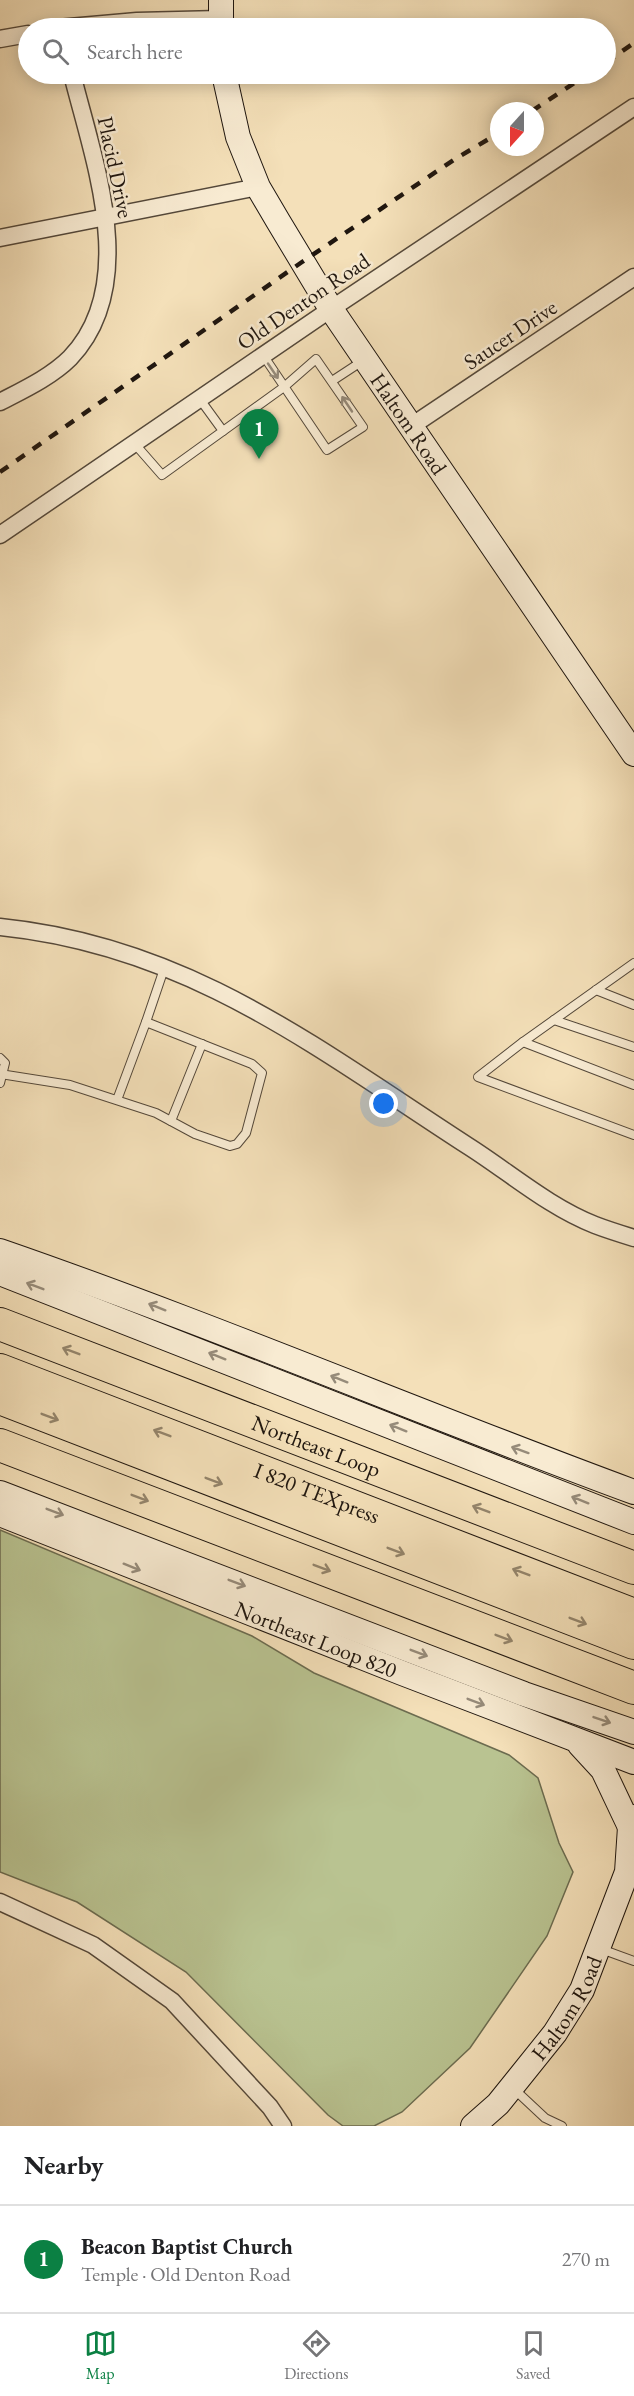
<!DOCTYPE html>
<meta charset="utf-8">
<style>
:root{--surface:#fff;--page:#f6f6f6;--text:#202124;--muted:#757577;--line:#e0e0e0;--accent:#0b8043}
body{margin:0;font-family:"EB Garamond",serif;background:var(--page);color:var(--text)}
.compass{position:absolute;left:490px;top:102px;width:54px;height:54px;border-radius:50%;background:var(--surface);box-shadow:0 3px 15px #0003;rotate:201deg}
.you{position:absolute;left:384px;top:1104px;width:21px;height:21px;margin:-15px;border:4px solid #fff;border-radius:50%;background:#1a73e8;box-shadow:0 0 0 9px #1a73e833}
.badge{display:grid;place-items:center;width:39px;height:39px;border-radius:50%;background:var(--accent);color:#fff;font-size:20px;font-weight:700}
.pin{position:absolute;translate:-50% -50px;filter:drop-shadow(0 2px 3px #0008)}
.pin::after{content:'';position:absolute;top:32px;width:21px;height:18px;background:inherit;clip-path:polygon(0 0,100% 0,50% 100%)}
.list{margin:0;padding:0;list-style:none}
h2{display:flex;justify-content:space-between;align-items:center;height:78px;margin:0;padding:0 24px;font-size:26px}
h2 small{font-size:20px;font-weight:400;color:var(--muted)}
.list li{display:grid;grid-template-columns:39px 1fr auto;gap:18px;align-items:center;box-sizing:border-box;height:108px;padding:0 24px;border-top:2px solid var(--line)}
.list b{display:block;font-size:22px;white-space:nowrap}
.list p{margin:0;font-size:20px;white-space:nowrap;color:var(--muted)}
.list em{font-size:20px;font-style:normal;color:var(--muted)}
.icon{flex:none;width:33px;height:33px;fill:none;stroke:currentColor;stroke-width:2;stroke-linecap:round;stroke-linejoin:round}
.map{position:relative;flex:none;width:634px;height:2126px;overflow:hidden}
.search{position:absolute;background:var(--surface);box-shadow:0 3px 15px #0003;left:18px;right:18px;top:18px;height:66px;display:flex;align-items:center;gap:15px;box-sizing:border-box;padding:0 21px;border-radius:33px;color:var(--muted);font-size:22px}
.sheet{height:186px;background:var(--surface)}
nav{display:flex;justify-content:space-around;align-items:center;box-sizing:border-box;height:84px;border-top:2px solid var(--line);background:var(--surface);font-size:16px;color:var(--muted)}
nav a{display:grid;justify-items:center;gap:3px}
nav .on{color:var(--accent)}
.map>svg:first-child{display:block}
.green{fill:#b9c391;stroke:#6c6c50;stroke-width:1.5}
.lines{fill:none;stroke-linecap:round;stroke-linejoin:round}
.service-casing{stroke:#54483a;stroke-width:10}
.minor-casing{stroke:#54483a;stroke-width:19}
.secondary-casing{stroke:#1f160f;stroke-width:26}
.motorway-casing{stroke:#1f160f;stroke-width:34}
.service{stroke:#f8ebd2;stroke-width:8}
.minor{stroke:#f8ebd2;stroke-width:16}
.secondary{stroke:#f8ebd2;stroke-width:24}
.motorway{stroke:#f4e0b9;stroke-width:32}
.rail{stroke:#1f160f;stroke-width:4.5;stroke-dasharray:10 10;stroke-linecap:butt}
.oneway{stroke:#968b7a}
.oneway2{stroke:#94856c}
.labels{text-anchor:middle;stroke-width:5;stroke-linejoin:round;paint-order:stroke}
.street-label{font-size:22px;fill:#1f160f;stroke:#f8ebd2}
</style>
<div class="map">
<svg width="634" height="2126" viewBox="0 0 634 2126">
<rect width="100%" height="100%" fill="#f4e0b9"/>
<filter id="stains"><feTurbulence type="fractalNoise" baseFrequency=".00333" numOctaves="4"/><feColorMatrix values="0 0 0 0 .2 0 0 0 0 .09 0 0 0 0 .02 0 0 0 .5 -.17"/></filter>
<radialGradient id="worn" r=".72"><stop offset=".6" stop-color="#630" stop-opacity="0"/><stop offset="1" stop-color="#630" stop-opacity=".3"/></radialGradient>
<path class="green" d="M 0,1530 L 252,1636 L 314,1673 L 509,1755 L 538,1778 L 559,1843 L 573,1872 L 547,1936 L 470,2048 L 402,2112 L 374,2126 L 343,2126 L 328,2115 L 186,1972 L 77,1902 L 0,1872 Z"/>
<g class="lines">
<g class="service-casing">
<g id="service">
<path d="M 332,381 L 364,360"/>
<path d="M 223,431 L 284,387 L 316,359 L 363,427 L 327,450 L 263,355"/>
<path d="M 134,443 L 162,475 L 223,431 L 199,398"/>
<path d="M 634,963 L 523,1042 L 634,1085"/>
<path d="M 596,990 L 634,1005"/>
<path d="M 554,1020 L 634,1047"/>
<path d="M 146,1022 L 165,966"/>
<path d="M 523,1042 L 478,1077 L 634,1135"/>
<path d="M 0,1058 L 5,1063 L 0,1083"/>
<path d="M 0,1074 L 70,1085 L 156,1113 L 195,1134 L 230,1146 L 237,1144 L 246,1133 L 262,1073 L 252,1064 L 146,1022 L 117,1100"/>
<path d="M 171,1121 L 202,1044"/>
<path d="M 601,1949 L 634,1961"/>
<path d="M 514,2089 L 545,2118 L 562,2126"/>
</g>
</g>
<g class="minor-casing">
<g id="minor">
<path d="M 58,28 L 137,21 L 220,19"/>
<path d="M 0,39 L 28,34"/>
<path d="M 0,238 L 258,187"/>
<path d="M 0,402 C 23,390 51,377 70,358 C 141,284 93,159 72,74"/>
<path d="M 410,427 L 634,277"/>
<path d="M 0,535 L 331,309 L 634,107"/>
<path d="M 0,927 C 188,946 315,1047 468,1146 C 509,1172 549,1207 595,1225 C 608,1230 621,1234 634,1238"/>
<path d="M 0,1902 L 93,1945 L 172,2001 L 270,2107 L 283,2126"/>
</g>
</g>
<g class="secondary-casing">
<g id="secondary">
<path d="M 221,28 L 221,0"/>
<path id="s1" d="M 224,74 L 238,137 L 258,187 L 278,221 L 331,309 L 634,754"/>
<path d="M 0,1251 C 214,1325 422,1414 634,1492"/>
<path d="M 0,1273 L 634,1522"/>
<path d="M 0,1493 L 524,1694 L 634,1732"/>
<path id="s2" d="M 0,1514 L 402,1673 L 634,1762"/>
<path d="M 580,1745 L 603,1770 L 630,1827"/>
<path id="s3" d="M 473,2126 L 498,2104 L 555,2033 L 582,1990 L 627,1872 L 630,1827 L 634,1817"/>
</g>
</g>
<g class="motorway-casing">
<g id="motorway">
<path id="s4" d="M 0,1324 L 634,1568"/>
<path id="s5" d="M 0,1370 L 634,1615"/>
<path d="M 0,1398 L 634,1643"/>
<path d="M 0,1445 L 634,1688"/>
</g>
</g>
<use href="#service" class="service"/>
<use href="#minor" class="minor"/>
<use href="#secondary" class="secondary"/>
<use href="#motorway" class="motorway"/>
<g class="rail">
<path d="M 606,62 L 634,43"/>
<path d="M 532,111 L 588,74"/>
<path d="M 0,472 L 302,262 L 455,159 L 499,133"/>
</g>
</g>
<defs><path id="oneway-shaft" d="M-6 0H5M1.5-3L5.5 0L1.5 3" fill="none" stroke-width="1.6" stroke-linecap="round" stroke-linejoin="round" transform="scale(1.5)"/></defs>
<g class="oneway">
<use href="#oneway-shaft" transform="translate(273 371) rotate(56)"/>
<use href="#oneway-shaft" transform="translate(347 404) rotate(-124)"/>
<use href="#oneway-shaft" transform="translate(35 1286) rotate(-159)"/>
<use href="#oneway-shaft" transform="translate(157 1307) rotate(-158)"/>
<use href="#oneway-shaft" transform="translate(217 1356) rotate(-158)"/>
<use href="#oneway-shaft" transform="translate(339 1379) rotate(-158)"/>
<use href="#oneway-shaft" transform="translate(398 1428) rotate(-158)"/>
<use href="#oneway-shaft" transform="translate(520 1450) rotate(-160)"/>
<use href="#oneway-shaft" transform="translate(580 1500) rotate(-158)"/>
<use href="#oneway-shaft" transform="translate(55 1512) rotate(21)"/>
<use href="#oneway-shaft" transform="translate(132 1567) rotate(22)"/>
<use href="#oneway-shaft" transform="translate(237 1583) rotate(21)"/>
<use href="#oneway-shaft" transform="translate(419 1653) rotate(21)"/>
<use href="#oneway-shaft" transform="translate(476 1702) rotate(21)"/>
<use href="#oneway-shaft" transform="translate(602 1720) rotate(19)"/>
</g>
<g class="oneway2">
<use href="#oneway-shaft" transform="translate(71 1351) rotate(-159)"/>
<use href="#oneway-shaft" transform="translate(50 1417) rotate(21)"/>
<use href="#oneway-shaft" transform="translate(162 1433) rotate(-159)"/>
<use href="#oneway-shaft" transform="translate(214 1481) rotate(21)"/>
<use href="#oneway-shaft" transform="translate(140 1498) rotate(21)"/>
<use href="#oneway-shaft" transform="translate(481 1509) rotate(-159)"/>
<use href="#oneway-shaft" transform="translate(396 1551) rotate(21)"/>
<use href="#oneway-shaft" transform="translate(322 1568) rotate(21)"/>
<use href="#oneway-shaft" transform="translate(521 1572) rotate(-159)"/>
<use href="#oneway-shaft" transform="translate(578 1621) rotate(21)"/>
<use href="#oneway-shaft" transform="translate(504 1638) rotate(21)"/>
</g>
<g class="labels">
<g class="street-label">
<text transform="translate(116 167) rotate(78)" y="8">Placid Drive</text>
<text transform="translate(303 301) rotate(-34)" y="8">Old Denton Road</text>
<text transform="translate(510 334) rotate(-34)" y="8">Saucer Drive</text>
<text dy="8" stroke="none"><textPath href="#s1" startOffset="399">Haltom Road</textPath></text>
<text dy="8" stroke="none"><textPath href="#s4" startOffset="339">Northeast Loop</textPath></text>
<text dy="8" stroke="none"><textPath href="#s5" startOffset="340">I 820 TEXpress</textPath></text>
<text dy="8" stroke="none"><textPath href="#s2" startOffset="340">Northeast Loop 820</textPath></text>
<text dy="8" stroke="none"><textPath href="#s3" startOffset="152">Haltom Road</textPath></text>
</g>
</g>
<rect width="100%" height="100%" filter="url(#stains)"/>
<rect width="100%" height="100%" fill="url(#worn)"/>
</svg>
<svg class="compass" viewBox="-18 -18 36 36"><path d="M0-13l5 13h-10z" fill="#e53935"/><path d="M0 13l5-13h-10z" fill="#757577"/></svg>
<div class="you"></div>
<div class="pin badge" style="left:259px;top:459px">1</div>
<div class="search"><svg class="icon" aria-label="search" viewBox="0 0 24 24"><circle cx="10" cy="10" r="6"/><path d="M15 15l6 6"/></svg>Search here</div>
</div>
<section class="sheet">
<h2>Nearby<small></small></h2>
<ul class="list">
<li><span class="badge">1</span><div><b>Beacon Baptist Church</b><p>Temple · Old Denton Road</p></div><em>270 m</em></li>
</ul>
</section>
<nav>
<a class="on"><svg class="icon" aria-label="map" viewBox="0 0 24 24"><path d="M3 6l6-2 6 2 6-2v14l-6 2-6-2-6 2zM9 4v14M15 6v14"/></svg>Map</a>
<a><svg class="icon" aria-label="directions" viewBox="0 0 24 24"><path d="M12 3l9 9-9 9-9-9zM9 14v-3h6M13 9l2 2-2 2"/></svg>Directions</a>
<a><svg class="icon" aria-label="saved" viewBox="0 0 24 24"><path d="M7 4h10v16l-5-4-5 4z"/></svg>Saved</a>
</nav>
